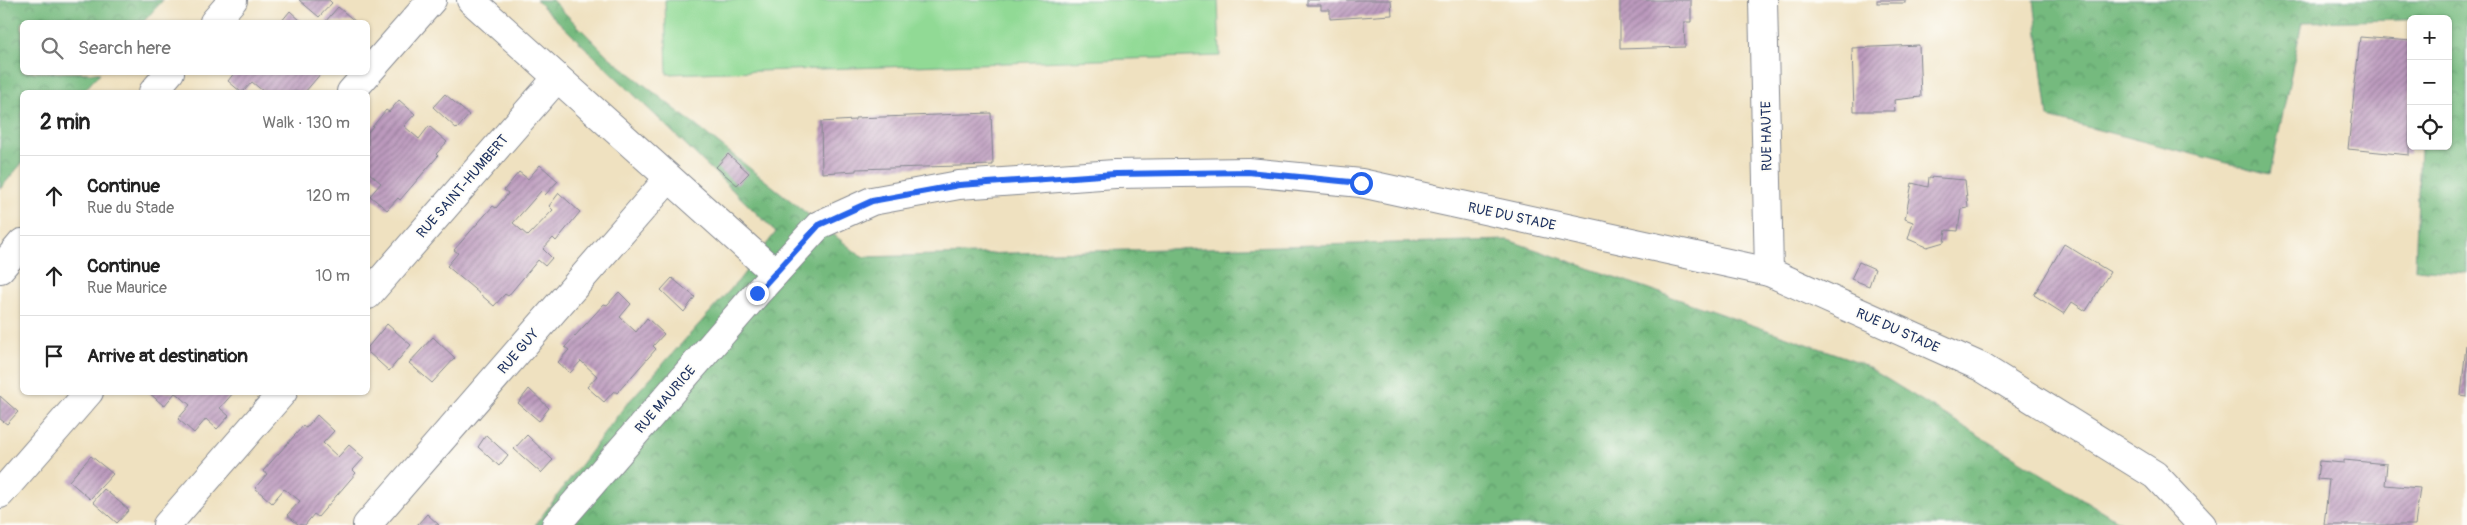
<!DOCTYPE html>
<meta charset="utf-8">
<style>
:root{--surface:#fff;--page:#f6f6f6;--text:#222;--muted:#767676;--line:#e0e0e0}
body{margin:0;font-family:Pangolin,sans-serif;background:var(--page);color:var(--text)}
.controls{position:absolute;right:15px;top:15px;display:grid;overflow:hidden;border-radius:8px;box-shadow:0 1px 4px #0004}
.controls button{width:45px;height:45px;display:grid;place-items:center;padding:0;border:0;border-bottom:1px solid var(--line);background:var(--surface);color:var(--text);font:25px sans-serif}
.stop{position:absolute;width:15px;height:15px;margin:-11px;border:4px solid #2563eb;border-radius:50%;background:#fff}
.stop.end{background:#2563eb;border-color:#fff;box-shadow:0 1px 5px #0008}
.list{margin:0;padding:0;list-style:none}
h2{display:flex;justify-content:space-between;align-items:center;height:65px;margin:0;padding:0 20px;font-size:21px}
h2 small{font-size:16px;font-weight:400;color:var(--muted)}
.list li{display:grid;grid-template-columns:32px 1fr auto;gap:15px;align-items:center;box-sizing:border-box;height:80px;padding:0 20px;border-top:1px solid var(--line)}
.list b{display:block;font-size:19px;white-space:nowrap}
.list p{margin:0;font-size:16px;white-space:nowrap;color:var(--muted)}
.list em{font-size:16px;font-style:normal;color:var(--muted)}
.icon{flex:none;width:28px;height:28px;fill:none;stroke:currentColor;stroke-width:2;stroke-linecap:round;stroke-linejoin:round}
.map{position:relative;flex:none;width:2467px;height:525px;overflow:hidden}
.search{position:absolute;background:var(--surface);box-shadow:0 1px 4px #0004;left:20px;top:20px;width:350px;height:55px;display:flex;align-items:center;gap:12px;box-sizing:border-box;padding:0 18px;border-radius:8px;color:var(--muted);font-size:19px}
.panel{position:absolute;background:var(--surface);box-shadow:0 1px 4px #0004;left:20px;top:90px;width:350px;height:305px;border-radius:8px}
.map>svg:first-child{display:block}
.forest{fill:url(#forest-crowns);stroke:#48746e}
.pitch{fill:#91da95;stroke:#56847a}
.building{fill:url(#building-hatch)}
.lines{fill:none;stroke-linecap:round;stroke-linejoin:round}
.minor-casing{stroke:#85888f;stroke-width:30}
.minor{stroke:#fff;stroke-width:28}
.route{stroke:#2563eb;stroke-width:6}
.labels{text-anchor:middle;stroke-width:4;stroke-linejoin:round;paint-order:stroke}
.street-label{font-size:14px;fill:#1b2f5e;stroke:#fdfcf7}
</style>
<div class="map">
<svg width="2467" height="525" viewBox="0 0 2467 525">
<defs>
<pattern id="forest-crowns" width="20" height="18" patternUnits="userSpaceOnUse" patternTransform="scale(1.25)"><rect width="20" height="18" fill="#74ba7e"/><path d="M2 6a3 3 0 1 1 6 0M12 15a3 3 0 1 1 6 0" fill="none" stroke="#5e986a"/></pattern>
<pattern id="building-hatch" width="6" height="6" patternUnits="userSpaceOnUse" patternTransform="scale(1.25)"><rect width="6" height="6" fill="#bc9abd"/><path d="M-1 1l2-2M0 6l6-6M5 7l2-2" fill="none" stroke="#987e9d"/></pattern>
</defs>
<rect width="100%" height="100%" fill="#fdfcf7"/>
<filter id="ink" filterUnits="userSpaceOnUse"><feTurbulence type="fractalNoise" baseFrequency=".02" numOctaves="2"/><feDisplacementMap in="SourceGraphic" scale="10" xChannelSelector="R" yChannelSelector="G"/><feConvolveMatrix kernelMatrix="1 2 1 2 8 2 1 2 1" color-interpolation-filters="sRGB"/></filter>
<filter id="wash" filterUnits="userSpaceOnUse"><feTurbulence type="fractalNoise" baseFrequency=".0096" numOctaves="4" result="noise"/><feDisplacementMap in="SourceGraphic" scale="20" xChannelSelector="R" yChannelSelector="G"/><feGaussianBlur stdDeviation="1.12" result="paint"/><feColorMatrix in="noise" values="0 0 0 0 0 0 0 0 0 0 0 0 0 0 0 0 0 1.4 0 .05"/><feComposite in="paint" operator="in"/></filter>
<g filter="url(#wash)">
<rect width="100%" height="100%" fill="#efe1c0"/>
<g class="forest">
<path d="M 0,0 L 163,0 L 143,22 L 22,22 L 22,72 L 100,73 L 83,92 L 22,92 L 22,163 L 0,189 Z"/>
<path d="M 536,0 L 552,0 L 609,57 L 862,257 L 1508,240 L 1859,362 L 2125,525 L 535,525 L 625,406 L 739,280 L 776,232 Z"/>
<path d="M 2034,0 L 2467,0 L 2467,273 L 2415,269 L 2420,146 L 2448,146 L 2448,19 L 2302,22 L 2270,174 L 2048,117 Z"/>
</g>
<path class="pitch" d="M 665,0 L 1218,0 L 1220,56 L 667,74 Z"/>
<g id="blocks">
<g class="building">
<path d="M 299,0 L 329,0 L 332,3 L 319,17 Z"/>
<path d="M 1307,0 L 1391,0 L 1392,15 L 1330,19 L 1330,10 L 1321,10 L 1321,5 L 1307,5 Z"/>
<path d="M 1620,0 L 1691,0 L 1691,22 L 1684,22 L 1685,47 L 1620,49 Z"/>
<rect x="1877" y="0" width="28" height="3"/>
<path d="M 338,7 L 356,22 L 325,22 Z"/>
<path d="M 290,11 L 302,22 L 281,22 Z"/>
<path d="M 2360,37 L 2411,41 L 2409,155 L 2348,149 Z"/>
<path d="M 1919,45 L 1921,97 L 1894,100 L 1895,111 L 1854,111 L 1852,48 Z"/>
<path d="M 235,72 L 322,72 L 305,92 L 264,92 L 252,82 L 243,92 L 241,92 L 228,81 Z"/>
<path d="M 445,94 L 469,115 L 457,129 L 433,107 Z"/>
<path d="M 399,100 L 415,114 L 404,126 L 412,133 L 419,139 L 429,126 L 447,142 L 436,154 L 438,156 L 400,200 L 398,198 L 387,210 L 370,196 L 381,183 L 368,172 L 368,132 L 386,110 L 389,112 Z"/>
<path d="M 991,113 L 993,165 L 856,169 L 856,171 L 822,173 L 821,122 L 855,120 L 855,118 Z"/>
<path d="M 728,154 L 749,173 L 737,185 L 716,167 Z"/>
<path d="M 540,165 L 558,181 L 545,195 L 541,191 L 513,223 L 528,236 L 553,210 L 549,206 L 559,193 L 580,212 L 556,241 L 553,238 L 543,249 L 552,258 L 545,266 L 538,260 L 508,296 L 505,294 L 494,306 L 447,266 L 458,253 L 454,250 L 493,206 L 496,208 L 507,195 L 508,193 L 504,190 L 519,172 L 528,179 Z"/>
<path d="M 1929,177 L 1965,180 L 1968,208 L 1961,209 L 1958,231 L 1946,230 L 1944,242 L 1927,247 L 1908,239 L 1913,222 L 1905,219 L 1912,183 L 1928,187 Z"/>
<path d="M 2064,244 L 2110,272 L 2086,311 L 2072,302 L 2064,314 L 2034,295 Z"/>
<path d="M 1859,262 L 1875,269 L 1869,286 L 1851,279 Z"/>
<path d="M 672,278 L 695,297 L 684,312 L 661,290 Z"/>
<path d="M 619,292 L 631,304 L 620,317 L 636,332 L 647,318 L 664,334 L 653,346 L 656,349 L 617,393 L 614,391 L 604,402 L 587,387 L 597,376 L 581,361 L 570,373 L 558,362 L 569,350 L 565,347 L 604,304 L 607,305 Z"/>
<path d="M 387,324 L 411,345 L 389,371 L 368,352 L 368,347 Z"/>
<path d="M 433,337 L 455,358 L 432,383 L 409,363 Z"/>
<path d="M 2466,345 L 2467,345 L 2467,397 L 2461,396 Z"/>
<path d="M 529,389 L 549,408 L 539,421 L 518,403 Z"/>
<path d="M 148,392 L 234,392 L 220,408 L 229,416 L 217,429 L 206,419 L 194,433 L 178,419 L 190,405 L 182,398 L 175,393 L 164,406 Z"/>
<path d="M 0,396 L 18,412 L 7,424 L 0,419 Z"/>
<path d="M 317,415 L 334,431 L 323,443 L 338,457 L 349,445 L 364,458 L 353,470 L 356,473 L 318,517 L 314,514 L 305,525 L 299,525 L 287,515 L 300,501 L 291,494 L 284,489 L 272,503 L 255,488 L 267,474 L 263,471 L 303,426 L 306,428 Z"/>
<path d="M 486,435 L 508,455 L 499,466 L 478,447 Z"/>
<path d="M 527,435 L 553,460 L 541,473 L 514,449 Z"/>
<path d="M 91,456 L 113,474 L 90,499 L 69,481 Z"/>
<path d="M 2344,460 L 2387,464 L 2385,485 L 2420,488 L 2415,525 L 2324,525 L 2329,480 L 2317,479 L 2319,461 L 2344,463 Z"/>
<path d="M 104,489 L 129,510 L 117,523 L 93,502 Z"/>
<path d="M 427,514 L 439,525 L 417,525 Z"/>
</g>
</g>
</g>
<g filter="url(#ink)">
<use href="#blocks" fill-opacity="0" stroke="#85888f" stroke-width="1"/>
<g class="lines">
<g class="minor-casing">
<g id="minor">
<path d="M 471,0 L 775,273"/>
<path d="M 1763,0 L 1769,272"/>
<path d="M 214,22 L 233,0"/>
<path d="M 153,92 L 170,72"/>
<path d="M 351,92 L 432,0"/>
<path d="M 0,269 L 22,243"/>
<path d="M 368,295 L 557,78"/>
<path d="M 0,494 L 89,392"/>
<path d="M 167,525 L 283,392"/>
<path d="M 367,525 L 669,178"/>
<path d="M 556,525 L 757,293 L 819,225 L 872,201 L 959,185 L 1115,174 L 1248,172 L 1361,183 L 1769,272 L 1981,367 L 2155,475 L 2202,525"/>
</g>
</g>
<use href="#minor" class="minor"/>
</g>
</g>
<g class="lines" filter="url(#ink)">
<path class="route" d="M 757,293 L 819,225 L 872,201 L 959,185 L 1115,174 L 1248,172 L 1361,183"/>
</g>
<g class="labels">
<g class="street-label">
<text transform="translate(1766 136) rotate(-91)" y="5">RUE HAUTE</text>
<text transform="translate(462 186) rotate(-49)" y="5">RUE SAINT-HUMBERT</text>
<text transform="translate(1512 216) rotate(12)" y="5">RUE DU STADE</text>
<text transform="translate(1898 330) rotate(24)" y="5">RUE DU STADE</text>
<text transform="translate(518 351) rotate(-49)" y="5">RUE GUY</text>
<text transform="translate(665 399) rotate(-49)" y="5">RUE MAURICE</text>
</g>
</g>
</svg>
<div class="controls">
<button>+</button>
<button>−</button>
<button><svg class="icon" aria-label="locate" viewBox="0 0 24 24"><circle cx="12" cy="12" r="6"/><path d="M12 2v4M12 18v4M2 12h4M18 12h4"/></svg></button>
</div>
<div class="stop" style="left:1361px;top:183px"></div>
<div class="stop end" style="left:757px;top:293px"></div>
<div class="search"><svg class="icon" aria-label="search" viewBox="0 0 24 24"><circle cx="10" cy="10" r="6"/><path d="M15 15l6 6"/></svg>Search here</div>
<section class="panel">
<h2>2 min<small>Walk · 130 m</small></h2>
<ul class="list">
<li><svg class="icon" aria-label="ahead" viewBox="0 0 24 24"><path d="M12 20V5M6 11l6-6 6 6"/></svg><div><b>Continue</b><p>Rue du Stade</p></div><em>120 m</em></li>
<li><svg class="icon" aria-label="ahead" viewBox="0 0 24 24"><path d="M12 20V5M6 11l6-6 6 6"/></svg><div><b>Continue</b><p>Rue Maurice</p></div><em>10 m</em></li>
<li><svg class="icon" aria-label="arrive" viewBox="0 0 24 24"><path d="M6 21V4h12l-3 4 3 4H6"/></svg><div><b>Arrive at destination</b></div></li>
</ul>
</section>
</div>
